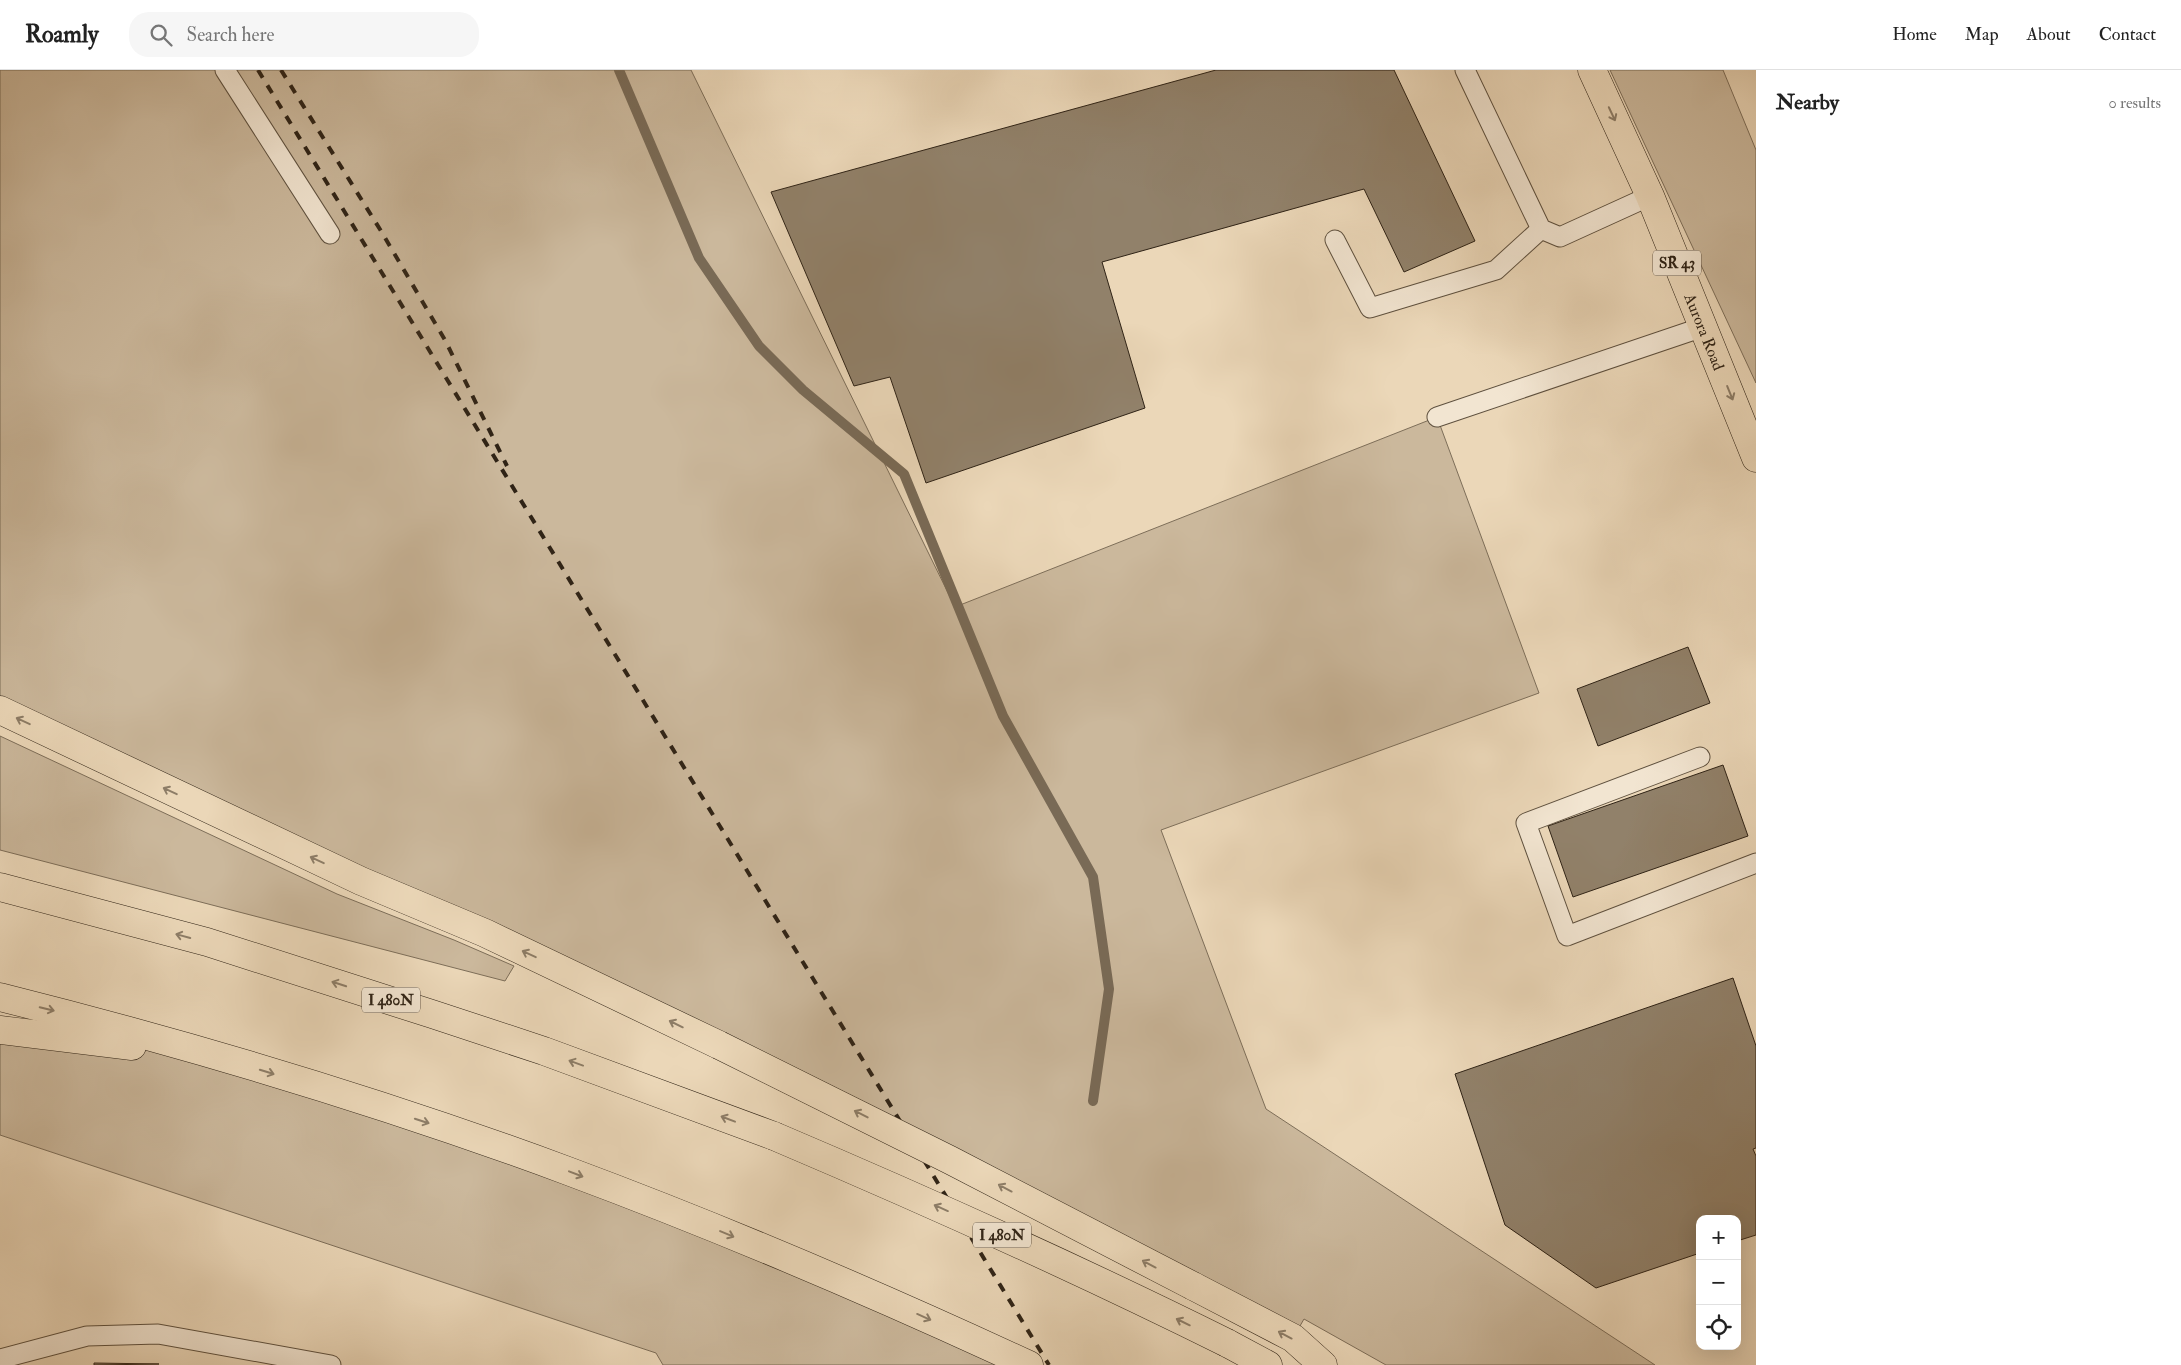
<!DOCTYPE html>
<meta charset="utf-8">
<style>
:root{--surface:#fff;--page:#f6f6f6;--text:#222;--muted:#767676;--line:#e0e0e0}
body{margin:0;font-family:"IM FELL Double Pica",serif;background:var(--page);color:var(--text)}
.controls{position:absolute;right:15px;bottom:15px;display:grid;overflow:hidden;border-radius:10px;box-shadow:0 5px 20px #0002}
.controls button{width:45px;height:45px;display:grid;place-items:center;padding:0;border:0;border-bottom:1px solid var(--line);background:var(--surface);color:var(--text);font:25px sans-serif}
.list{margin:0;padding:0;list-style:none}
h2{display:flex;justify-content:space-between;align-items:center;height:65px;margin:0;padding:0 20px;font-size:21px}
h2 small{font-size:16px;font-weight:400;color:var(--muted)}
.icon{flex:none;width:28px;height:28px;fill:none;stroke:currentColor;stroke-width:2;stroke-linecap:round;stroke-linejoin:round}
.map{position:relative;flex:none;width:1756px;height:1295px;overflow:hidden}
header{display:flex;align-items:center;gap:30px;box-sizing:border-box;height:70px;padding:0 25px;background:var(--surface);border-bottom:1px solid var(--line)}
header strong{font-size:24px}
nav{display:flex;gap:28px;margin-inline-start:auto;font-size:18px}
.search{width:350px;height:45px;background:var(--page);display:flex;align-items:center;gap:12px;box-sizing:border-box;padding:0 18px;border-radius:20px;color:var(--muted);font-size:19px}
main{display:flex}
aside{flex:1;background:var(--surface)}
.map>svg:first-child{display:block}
.green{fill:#cbb89c;stroke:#7d6e59}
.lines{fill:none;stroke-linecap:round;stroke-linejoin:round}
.stream{stroke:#796a56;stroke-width:10}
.building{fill:#91816a;stroke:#2f2316}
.lane-casing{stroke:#5e503e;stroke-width:21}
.primary-casing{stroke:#2f2316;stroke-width:29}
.highway-casing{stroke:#2f2316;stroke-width:29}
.lane{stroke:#f2e5d1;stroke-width:19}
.primary{stroke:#ebd7b8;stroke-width:28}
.highway{stroke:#ebd7b8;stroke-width:28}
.rail{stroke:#2f2316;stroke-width:4;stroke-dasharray:9 9;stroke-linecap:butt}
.highway-bridge-casing{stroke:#2f2316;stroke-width:29;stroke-linecap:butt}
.highway-bridge{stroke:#ebd7b8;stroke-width:28}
.oneway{stroke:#8d7d67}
.labels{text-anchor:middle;stroke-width:4;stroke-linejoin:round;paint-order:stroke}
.shield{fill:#f2e5d1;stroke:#6a5d4e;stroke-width:1}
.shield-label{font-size:15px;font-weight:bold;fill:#2f2316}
.street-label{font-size:16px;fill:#2f2316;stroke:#f2e5d1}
</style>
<header>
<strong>Roamly</strong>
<div class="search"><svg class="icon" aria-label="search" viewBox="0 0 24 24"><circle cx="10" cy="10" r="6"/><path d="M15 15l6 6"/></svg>Search here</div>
<nav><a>Home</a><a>Map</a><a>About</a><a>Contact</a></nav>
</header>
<main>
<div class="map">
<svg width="1756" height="1295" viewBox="0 0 1756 1295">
<rect width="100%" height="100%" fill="#ebd7b8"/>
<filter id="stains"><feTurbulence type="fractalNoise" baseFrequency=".004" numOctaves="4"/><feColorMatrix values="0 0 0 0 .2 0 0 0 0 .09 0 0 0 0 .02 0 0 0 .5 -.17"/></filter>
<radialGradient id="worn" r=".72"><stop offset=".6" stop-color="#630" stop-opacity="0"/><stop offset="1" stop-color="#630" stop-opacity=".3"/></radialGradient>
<g class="green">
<path d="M 0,0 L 691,0 L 955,537 L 1437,347 L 1539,623 L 1161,760 L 1266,1039 L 1655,1295 L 1386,1295 L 1304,1249 L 1293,1268 L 0,640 Z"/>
<path d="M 1610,0 L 1723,0 L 1756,80 L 1756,313 Z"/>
<path d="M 0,666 L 337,824 L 454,870 L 514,896 L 505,911 L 0,780 Z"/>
<path d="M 0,960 L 221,987 L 335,1023 L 1029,1295 L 663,1295 L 656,1283 L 0,1065 Z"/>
</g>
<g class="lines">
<path class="stream" d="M 619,0 L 699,188 L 759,276 L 803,320 L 904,404 L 1003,646 L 1093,807 L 1109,919 L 1093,1031"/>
</g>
<g class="building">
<path d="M 1216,0 L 1394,0 L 1475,171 L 1404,202 L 1364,119 L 1102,192 L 1145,338 L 926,413 L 890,307 L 854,316 L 771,122 Z"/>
<path d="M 1688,577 L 1710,633 L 1598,676 L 1577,619 Z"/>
<path d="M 1723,695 L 1748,766 L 1573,827 L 1548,756 Z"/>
<path d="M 1733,908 L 1756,976 L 1756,1078 L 1753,1079 L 1756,1086 L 1756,1165 L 1737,1171 L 1737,1149 L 1700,1149 L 1700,1183 L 1596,1218 L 1505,1155 L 1455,1004 Z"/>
<path d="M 94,1293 L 159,1294 L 94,1295 Z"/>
</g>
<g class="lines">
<g class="lane-casing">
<g id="lane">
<path d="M 225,0 L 330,164"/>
<path d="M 1465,0 L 1541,159 L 1560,167 L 1650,126"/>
<path d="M 1335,170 L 1370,238 L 1496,200 L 1541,159"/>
<path d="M 1437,347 L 1703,257"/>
<path d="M 1700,687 L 1526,753 L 1567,866 L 1756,793"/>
<path d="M 0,1289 L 87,1266 L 158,1264 L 331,1295"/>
</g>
</g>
<g class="primary-casing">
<g id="primary">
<path id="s1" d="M 1592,0 L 1650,126 L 1756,388"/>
</g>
</g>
<g class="highway-casing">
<g id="highway">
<path d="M 0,640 L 361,811 L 485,863 L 719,975"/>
<path d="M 0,817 L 207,872 L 432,944 L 544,981 L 774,1066"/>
<path d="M 0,927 C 191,975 382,1032 568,1101 C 724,1159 878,1225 1029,1295"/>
<path d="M 0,960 L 132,976"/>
<path d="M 1193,1216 L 1293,1268 L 1323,1295"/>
<path d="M 1227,1273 L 1268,1295"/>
</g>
</g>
<use href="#lane" class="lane"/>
<use href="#primary" class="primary"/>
<use href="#highway" class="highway"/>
<g class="rail">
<path d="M 258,0 L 1049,1295"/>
<path d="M 281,0 L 381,161 L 445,270 L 507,396"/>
</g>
<g class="highway-bridge-casing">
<g id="highway-bridge">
<path d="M 719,975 L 950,1090 L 1193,1216"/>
<path d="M 774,1066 C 927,1131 1078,1199 1227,1273"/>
</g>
</g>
<use href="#highway-bridge" class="highway-bridge"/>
</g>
<defs><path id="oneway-shaft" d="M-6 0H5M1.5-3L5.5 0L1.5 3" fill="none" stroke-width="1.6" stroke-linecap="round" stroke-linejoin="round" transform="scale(1.25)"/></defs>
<g class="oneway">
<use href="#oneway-shaft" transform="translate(1612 44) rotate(65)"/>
<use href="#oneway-shaft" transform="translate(1730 323) rotate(68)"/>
<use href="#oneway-shaft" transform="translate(23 651) rotate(-155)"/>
<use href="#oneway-shaft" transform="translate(170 721) rotate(-155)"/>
<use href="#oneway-shaft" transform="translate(317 790) rotate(-155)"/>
<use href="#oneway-shaft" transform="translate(183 866) rotate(-165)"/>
<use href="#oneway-shaft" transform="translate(529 884) rotate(-155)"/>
<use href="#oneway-shaft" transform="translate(339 914) rotate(-162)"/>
<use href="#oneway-shaft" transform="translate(47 939) rotate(14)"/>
<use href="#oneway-shaft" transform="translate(676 954) rotate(-154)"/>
<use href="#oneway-shaft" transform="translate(576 993) rotate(-160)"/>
<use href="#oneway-shaft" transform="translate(267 1002) rotate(17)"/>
<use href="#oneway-shaft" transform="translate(861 1044) rotate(-153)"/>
<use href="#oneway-shaft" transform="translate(728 1049) rotate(-159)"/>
<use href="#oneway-shaft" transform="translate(422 1051) rotate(18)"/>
<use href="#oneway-shaft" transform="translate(576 1104) rotate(21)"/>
<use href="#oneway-shaft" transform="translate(1005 1118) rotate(-152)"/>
<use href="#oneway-shaft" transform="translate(941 1138) rotate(-156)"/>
<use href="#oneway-shaft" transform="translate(727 1164) rotate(23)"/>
<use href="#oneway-shaft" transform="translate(1149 1194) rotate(-152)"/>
<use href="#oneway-shaft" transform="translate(924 1247) rotate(24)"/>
<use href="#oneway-shaft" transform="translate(1183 1252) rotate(-154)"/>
<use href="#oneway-shaft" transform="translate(1285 1265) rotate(-152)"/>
</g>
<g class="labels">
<g class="shield">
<rect x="1653" y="180.5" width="48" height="25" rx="4"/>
<rect x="362" y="917.5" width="58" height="25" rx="4"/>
<rect x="973" y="1152.5" width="58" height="25" rx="4"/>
</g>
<g class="shield-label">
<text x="1677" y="198">SR 43</text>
<text x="391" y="935">I 480N</text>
<text x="1002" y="1170">I 480N</text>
</g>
<g class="street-label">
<text dy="6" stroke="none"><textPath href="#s1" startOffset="285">Aurora Road</textPath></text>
</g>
</g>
<rect width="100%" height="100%" filter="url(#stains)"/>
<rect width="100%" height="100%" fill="url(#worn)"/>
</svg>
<div class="controls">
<button>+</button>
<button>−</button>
<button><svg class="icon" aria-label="locate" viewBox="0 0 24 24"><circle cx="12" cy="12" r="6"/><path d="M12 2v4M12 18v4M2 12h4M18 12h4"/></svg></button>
</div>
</div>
<aside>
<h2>Nearby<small>0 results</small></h2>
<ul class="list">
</ul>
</aside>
</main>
